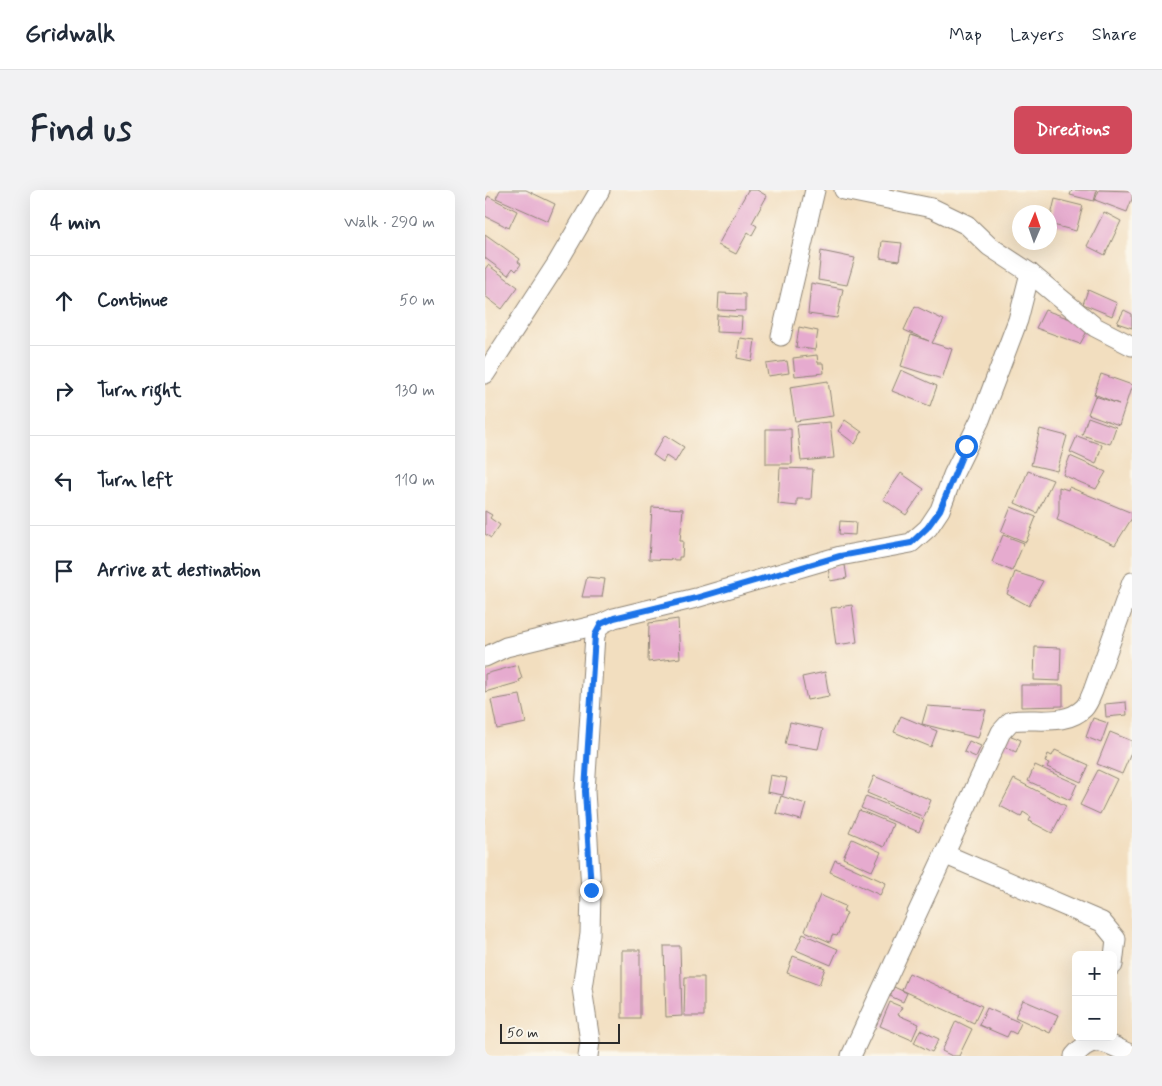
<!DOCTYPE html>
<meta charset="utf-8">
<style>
:root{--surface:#fff;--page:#f2f2f3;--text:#1f2937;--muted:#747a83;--line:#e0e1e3;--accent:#d1495b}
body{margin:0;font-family:Mynerve,sans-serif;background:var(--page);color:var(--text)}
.controls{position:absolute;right:15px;bottom:15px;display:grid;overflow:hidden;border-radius:8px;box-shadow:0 5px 20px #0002}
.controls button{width:45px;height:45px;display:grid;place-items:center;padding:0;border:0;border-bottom:1px solid var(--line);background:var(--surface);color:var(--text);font:25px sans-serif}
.compass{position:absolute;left:527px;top:15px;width:45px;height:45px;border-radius:50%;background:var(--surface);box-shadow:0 5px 20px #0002;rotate:2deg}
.scale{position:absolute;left:15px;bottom:12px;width:120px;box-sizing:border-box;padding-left:5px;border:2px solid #2b2b2b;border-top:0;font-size:14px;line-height:18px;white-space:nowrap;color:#2b2b2b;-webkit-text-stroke:4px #fbf7ec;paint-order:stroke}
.stop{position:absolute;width:15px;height:15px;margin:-11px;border:4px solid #1a73e8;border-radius:50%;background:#fff}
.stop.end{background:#1a73e8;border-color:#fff;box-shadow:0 1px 5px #0008}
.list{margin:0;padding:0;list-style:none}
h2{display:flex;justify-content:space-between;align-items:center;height:65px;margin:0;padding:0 20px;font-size:21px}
h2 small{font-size:16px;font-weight:400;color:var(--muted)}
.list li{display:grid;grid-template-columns:32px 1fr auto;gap:15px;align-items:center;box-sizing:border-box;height:90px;padding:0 20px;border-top:1px solid var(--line)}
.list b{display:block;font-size:19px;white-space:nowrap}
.list em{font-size:16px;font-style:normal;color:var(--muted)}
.icon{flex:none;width:28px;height:28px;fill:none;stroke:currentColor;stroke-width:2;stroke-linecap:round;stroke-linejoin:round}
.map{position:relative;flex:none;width:647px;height:866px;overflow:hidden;border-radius:8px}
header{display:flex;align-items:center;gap:30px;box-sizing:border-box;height:70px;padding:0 25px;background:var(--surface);border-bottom:1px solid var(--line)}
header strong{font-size:24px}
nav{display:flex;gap:28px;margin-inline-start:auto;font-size:18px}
.intro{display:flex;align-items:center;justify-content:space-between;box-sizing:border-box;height:120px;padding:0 30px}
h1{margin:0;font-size:35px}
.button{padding:12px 22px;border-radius:8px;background:var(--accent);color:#fff;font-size:18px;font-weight:700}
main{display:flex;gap:30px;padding:0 30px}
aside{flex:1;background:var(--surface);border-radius:8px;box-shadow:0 5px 20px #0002}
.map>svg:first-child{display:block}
.building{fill:#e6abcf}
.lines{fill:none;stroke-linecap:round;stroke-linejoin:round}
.minor-casing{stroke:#8e8475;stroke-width:21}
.minor{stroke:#fff;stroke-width:19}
.route{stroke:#1a73e8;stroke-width:6}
</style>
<header>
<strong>Gridwalk</strong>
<nav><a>Map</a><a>Layers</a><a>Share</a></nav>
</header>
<div class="intro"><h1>Find us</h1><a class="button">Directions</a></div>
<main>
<aside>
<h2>4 min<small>Walk · 290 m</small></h2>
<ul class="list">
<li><svg class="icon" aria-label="ahead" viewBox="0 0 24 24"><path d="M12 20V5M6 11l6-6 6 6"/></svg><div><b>Continue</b></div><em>50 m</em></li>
<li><svg class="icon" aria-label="right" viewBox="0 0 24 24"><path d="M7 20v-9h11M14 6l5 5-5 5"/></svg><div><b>Turn right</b></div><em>130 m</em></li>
<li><svg class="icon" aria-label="left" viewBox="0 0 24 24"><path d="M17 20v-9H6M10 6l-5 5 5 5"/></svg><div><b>Turn left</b></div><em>110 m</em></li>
<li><svg class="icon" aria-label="arrive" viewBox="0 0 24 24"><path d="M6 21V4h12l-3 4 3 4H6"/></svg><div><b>Arrive at destination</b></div></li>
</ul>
</aside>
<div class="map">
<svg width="647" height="866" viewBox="0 0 647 866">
<rect width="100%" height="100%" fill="#fbf7ec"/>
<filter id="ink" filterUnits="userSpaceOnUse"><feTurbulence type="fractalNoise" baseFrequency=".02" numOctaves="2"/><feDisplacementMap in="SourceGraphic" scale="10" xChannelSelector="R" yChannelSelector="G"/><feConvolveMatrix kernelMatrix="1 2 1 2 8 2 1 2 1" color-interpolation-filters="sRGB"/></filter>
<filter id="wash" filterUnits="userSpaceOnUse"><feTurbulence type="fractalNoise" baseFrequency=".0096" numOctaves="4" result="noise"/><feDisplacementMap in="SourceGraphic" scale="20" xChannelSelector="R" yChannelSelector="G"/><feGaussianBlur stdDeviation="1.12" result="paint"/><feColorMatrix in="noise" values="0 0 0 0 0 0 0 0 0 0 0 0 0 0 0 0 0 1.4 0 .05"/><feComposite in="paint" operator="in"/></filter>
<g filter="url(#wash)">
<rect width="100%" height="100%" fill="#f2debf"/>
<g id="blocks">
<g class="building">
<path d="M 15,0 L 41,0 L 70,14 L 63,31 L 11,8 Z"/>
<path d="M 263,0 L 272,0 L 282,6 L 267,33 L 272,36 L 267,45 L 263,42 L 251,64 L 233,55 Z"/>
<path d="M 587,0 L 612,0 L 609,11 L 585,5 Z"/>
<path d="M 614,0 L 647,1 L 647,9 L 642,22 L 610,10 Z"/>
<path d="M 3,6 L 32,21 L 24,38 L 0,26 L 0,12 Z"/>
<path d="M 570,9 L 598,16 L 591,41 L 564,34 Z"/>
<path d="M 619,22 L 636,31 L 620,65 L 602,56 Z"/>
<path d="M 0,44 L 35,69 L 33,72 L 36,74 L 31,81 L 28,78 L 23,85 L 0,68 Z"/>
<path d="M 397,51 L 417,53 L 414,71 L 395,68 Z"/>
<path d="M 336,61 L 370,68 L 362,95 L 333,90 Z"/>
<path d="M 3,75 L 33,97 L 17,119 L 0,106 L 0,79 Z"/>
<path d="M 326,93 L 358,99 L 352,128 L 323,124 Z"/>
<path d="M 603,100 L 632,113 L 627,126 L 598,114 Z"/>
<path d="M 234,103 L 260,104 L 260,121 L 233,120 Z"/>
<path d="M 430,116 L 459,130 L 447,153 L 467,159 L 457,189 L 416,176 L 426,145 L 444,151 L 419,140 Z"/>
<path d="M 560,120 L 605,136 L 595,154 L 551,138 Z"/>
<path d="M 639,120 L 647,124 L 647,138 L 632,133 Z"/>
<path d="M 232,125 L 257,127 L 256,143 L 231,142 Z"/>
<path d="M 314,137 L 333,141 L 330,160 L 311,157 Z"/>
<path d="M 255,148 L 270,150 L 267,171 L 252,168 Z"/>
<path d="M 332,165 L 333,173 L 338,173 L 339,183 L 310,186 L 308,168 Z"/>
<path d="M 302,171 L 304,183 L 283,186 L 281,174 Z"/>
<path d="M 416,180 L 452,196 L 445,216 L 407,201 Z"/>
<path d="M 616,184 L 647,195 L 634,235 L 603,224 L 610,206 L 634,214 L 609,204 Z"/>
<path d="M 343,191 L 348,226 L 310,231 L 305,197 Z"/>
<path d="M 603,227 L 631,237 L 625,254 L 597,245 Z"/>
<path d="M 360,230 L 377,242 L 370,254 L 353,241 Z"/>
<path d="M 345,232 L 349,268 L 316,271 L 312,235 Z"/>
<path d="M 281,239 L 306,239 L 307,274 L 281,274 Z"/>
<path d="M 555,239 L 582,246 L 572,281 L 546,275 Z"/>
<path d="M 180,245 L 199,257 L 190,272 L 181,266 L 178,272 L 168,265 Z"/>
<path d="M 592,246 L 617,255 L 611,274 L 585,262 Z"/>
<path d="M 585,266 L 621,282 L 611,299 L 578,285 Z"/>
<path d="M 295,278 L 328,279 L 326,309 L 312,309 L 312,316 L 293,314 Z"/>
<path d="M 543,281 L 568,290 L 552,323 L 530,313 Z"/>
<path d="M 416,283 L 439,299 L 421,325 L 398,309 Z"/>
<path d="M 574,297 L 583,300 L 584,297 L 647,323 L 647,328 L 630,355 L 572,330 L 574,323 Z"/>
<path d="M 167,317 L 198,319 L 195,351 L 198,351 L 197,367 L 194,367 L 194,370 L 164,369 Z"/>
<path d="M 526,317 L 551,327 L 541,352 L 516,342 Z"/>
<path d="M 0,321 L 7,325 L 5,328 L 15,335 L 6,348 L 0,344 Z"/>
<path d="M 355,331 L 371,332 L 370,345 L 354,344 Z"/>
<path d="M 518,345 L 539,353 L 527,381 L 507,372 Z"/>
<path d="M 360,375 L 362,388 L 345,391 L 343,377 Z"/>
<path d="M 530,382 L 558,391 L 544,416 L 522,404 Z"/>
<path d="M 102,387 L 120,389 L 117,407 L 97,407 Z"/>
<path d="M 367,415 L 372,452 L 351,455 L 346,418 Z"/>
<path d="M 193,429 L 195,468 L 163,472 L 164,433 Z"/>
<path d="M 550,457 L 576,458 L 575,491 L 549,490 Z"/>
<path d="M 33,475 L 37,489 L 34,490 L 35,492 L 0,502 L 0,484 Z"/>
<path d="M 340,482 L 344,506 L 322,510 L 317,487 Z"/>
<path d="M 536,495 L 578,495 L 578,516 L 536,517 Z"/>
<path d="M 35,505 L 41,533 L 12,539 L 6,510 Z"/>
<path d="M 641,512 L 642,525 L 621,527 L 620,514 Z"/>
<path d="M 442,516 L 501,520 L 493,548 L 437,534 Z"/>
<path d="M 416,526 L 452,541 L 446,557 L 409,542 Z"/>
<path d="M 608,528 L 623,533 L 616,553 L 601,547 Z"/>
<path d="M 305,532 L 338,539 L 333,559 L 300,554 Z"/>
<path d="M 625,542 L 647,551 L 647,561 L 637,584 L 612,574 Z"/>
<path d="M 524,545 L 536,550 L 531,562 L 518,556 Z"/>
<path d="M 484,551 L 496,556 L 491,567 L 479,562 Z"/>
<path d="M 570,560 L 604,575 L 596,592 L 562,577 L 564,573 L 560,572 L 563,564 L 567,566 Z"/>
<path d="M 550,575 L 592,594 L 585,610 L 543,591 Z"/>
<path d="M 613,580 L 632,589 L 615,624 L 595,615 Z"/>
<path d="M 285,585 L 302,588 L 298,605 L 282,602 Z"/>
<path d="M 389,586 L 446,610 L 439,627 L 382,603 Z"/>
<path d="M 529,589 L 581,616 L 567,643 L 544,631 L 546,627 L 538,622 L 536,627 L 515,616 Z"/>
<path d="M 296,606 L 321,614 L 316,630 L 291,623 Z"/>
<path d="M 381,606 L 439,630 L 434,642 L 376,618 Z"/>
<path d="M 374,620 L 408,634 L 399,657 L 364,642 Z"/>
<path d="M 367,649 L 396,662 L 387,681 L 358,668 Z"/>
<path d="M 350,670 L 401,693 L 395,705 L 345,682 Z"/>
<path d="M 335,705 L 360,716 L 358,721 L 362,723 L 352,746 L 347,745 L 345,752 L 320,741 Z"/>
<path d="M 318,744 L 353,759 L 346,775 L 311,760 Z"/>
<path d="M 179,756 L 195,756 L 197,826 L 181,827 Z"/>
<rect x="137" y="760" width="18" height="68"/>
<path d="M 308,766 L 340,778 L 334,795 L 302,783 Z"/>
<path d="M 424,783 L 497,816 L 489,833 L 417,800 Z"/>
<path d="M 200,787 L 219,787 L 219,826 L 199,826 Z"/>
<path d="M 409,797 L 422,803 L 418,812 L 405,806 Z"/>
<path d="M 538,810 L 573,825 L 565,843 L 530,827 Z"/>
<path d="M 405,812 L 417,817 L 413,825 L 434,834 L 427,850 L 395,836 Z"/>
<path d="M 502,818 L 536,833 L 531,844 L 525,841 L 522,847 L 494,835 Z"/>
<path d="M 471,831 L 487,839 L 474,866 L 467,866 L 457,861 Z"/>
<path d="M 435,840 L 454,849 L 447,862 L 429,853 Z"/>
</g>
</g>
</g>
<g filter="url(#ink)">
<use href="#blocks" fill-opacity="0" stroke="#8e8475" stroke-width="1"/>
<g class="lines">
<g class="minor-casing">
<g id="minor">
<path d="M 359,0 L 447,18 L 482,35 L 504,56 L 545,83 L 610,137 L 647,156"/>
<path d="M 296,146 L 330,0"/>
<path d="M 0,184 L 71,75 L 115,0"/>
<path d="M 0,467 L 21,457 L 116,434"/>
<path d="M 459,664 L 617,732 L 631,749 L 628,775"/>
<path d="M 103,866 L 105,851 L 97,798 L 105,744 L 106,700 L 100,601 L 110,445 L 116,434 L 129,428 L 211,408 L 355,366 L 426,353 L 443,338 L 455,320 L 468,285 L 495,230 L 533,130 L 545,83"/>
<path d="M 366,866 L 516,542 L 526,531 C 549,527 580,537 599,518 C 603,514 606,506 608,501 L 647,392"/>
<path d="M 589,866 C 610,841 622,854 647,865"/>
</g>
</g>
<use href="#minor" class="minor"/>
</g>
</g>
<g class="lines" filter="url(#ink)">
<path class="route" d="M 106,700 L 100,601 L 110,445 L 116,434 L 129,428 L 211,408 L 355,366 L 426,353 L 442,338 L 455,320 L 481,256"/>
</g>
</svg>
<div class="controls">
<button>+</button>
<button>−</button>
</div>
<svg class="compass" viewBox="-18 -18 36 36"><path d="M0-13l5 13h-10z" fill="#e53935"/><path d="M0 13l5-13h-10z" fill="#747a83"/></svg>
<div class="scale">50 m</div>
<div class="stop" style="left:481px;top:256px"></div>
<div class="stop end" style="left:106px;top:700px"></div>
</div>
</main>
